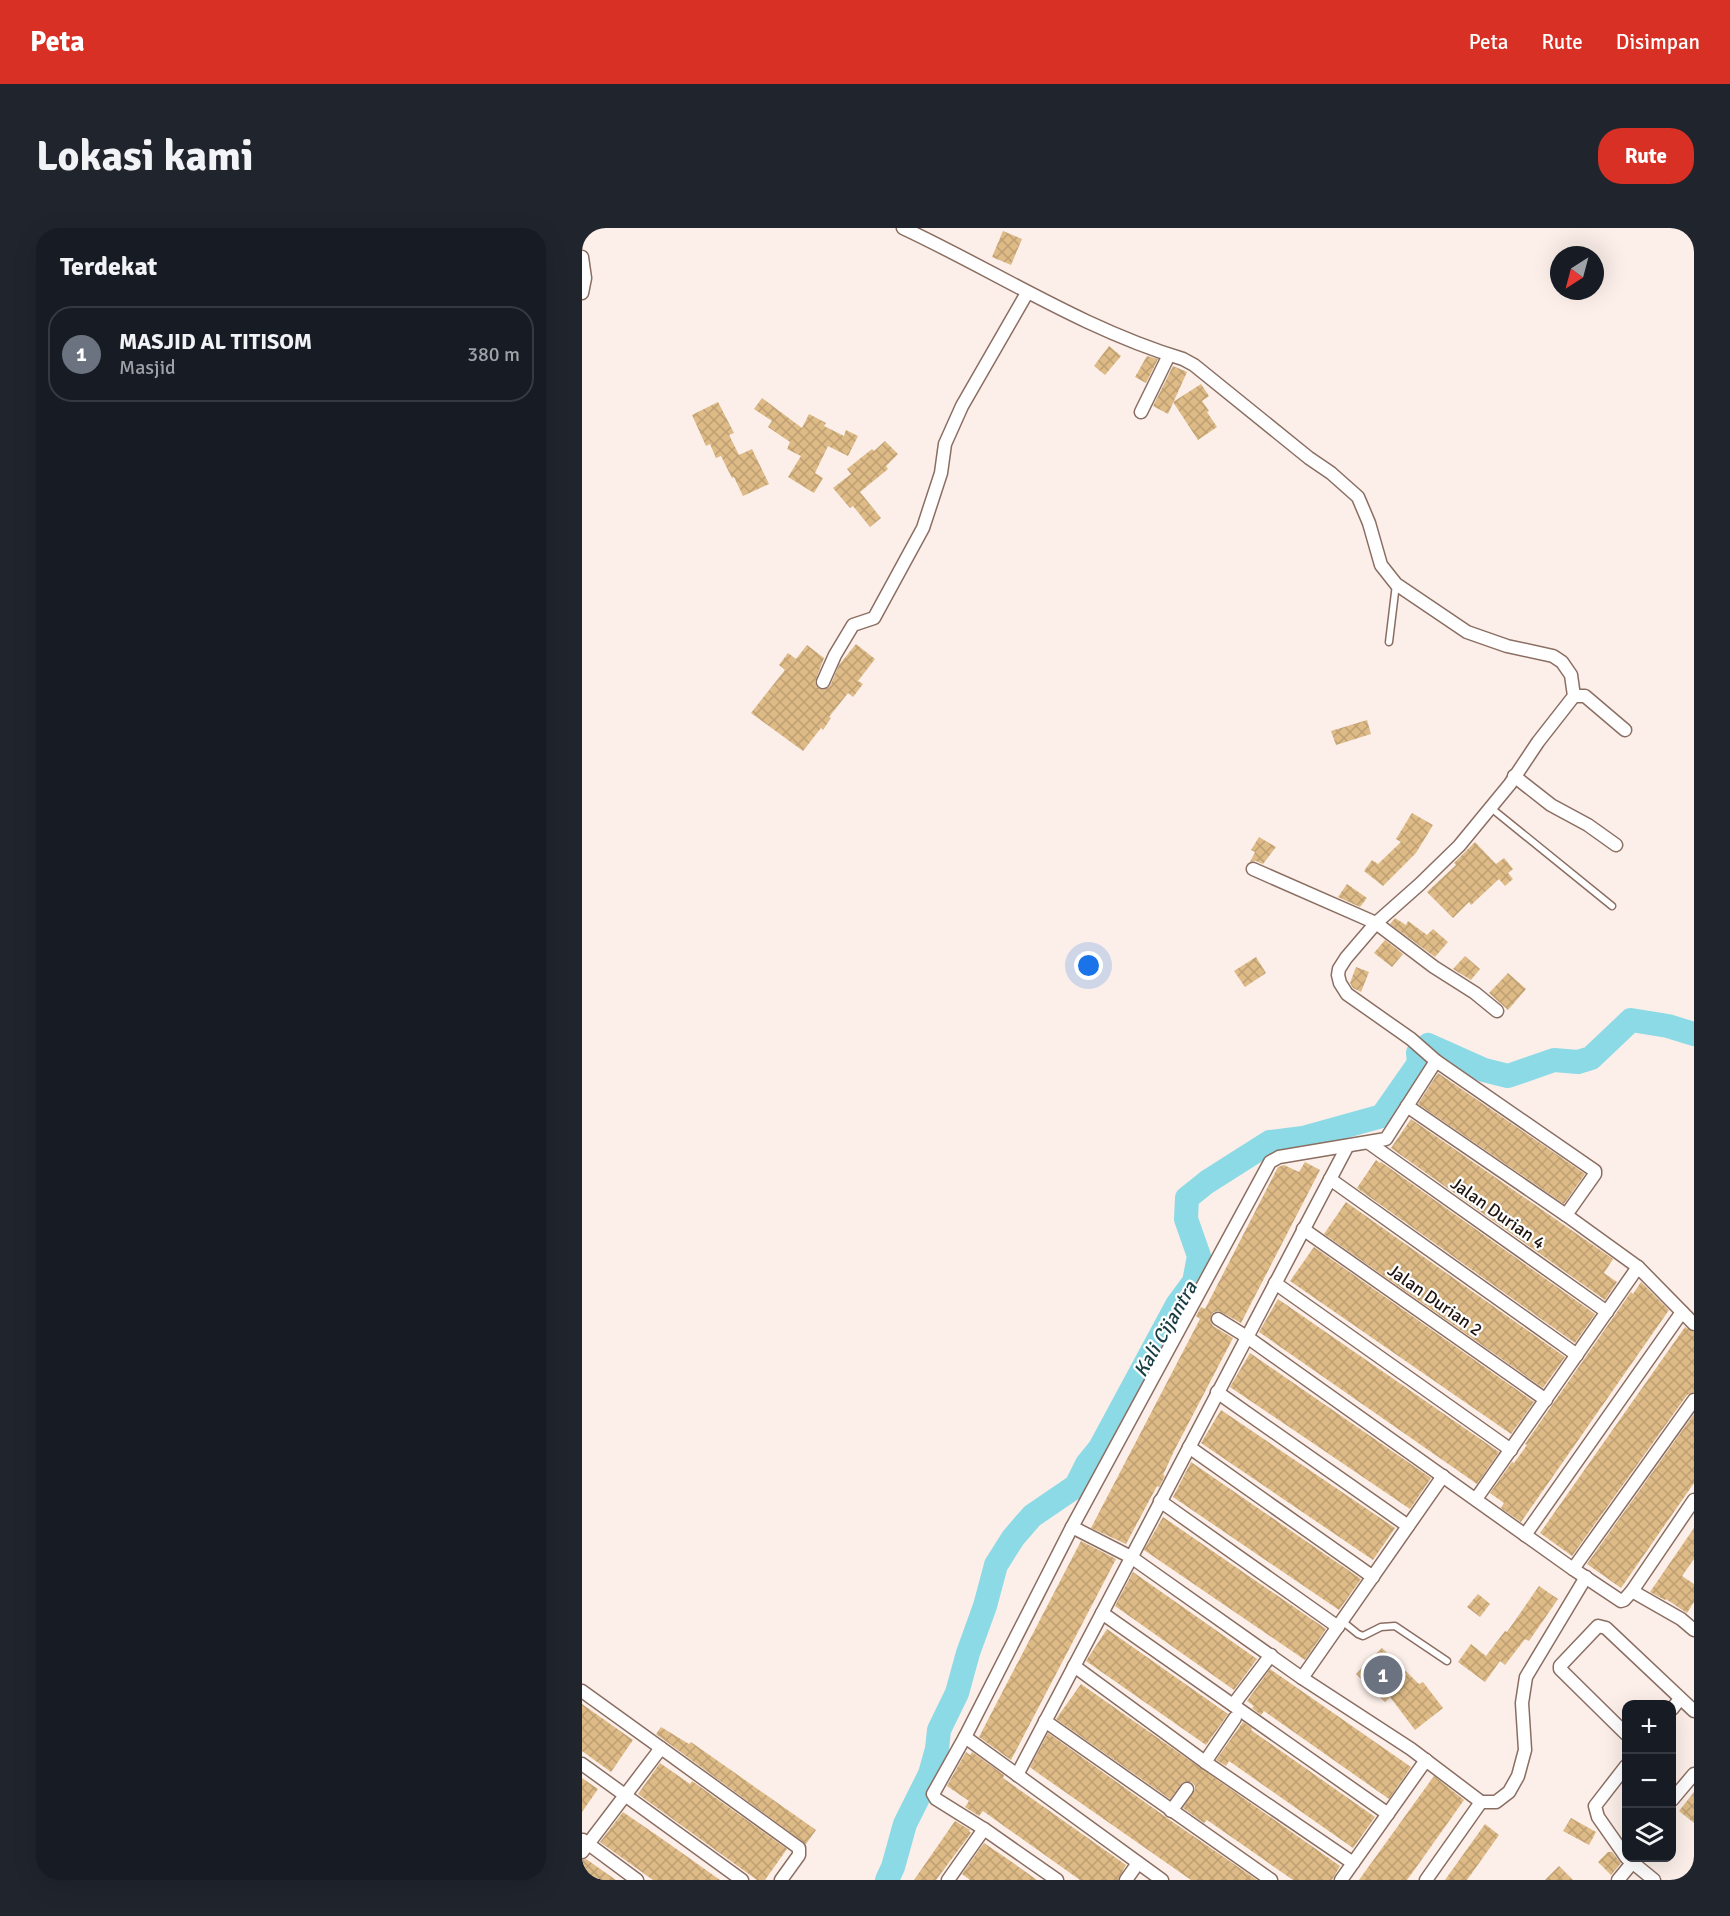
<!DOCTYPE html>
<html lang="id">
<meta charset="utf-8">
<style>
:root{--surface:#171b24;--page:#20242c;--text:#f1f3f6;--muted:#9ea1a6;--line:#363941;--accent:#d93025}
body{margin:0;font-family:Signika,sans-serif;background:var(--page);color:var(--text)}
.controls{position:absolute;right:18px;bottom:18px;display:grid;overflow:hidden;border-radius:12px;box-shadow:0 6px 24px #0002}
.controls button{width:54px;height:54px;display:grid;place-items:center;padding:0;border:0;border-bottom:2px solid var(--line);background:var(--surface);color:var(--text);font:30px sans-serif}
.compass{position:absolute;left:968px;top:18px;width:54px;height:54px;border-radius:50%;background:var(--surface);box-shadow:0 6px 24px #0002;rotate:216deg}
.you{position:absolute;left:507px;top:738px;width:21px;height:21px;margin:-15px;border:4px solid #fff;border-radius:50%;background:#1a73e8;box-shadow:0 0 0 9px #1a73e833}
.badge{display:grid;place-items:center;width:39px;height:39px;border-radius:50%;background:var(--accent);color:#fff;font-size:20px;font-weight:700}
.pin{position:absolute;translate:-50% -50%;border:3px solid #fff;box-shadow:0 2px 6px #0006}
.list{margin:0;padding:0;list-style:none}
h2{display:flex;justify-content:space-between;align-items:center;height:78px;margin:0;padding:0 24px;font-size:26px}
h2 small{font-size:20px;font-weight:400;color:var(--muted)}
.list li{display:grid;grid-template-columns:39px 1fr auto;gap:18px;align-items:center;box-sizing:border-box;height:96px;margin:0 12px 12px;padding:0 12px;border:2px solid var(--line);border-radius:24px}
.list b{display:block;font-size:22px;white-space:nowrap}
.list p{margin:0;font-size:20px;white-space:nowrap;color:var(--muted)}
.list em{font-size:20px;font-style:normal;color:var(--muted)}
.icon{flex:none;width:33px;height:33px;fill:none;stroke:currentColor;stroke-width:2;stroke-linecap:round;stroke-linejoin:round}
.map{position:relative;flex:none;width:1112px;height:1652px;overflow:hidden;border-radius:24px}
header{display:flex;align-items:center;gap:36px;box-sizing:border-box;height:84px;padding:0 30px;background:var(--accent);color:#fff}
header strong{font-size:28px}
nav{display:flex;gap:33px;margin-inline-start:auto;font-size:21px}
.intro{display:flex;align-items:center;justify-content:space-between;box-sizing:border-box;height:144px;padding:0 36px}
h1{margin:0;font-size:42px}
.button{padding:15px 27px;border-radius:24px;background:var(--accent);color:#fff;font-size:21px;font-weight:700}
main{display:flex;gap:36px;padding:0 36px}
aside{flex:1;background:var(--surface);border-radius:24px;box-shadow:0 6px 24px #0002}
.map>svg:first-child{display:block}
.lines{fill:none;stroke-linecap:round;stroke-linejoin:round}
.river{stroke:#8bdae6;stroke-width:24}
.building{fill:url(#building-cross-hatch)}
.service-casing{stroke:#8b6e62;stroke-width:9}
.minor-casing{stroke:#8b6e62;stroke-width:15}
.service{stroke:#fff;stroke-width:6}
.minor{stroke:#fff;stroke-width:12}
.labels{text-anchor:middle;stroke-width:4.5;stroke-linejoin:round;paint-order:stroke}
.street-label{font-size:18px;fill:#1f140f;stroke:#fff}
.water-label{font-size:20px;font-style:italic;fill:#183e43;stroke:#fff}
</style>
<header>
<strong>Peta</strong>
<nav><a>Peta</a><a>Rute</a><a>Disimpan</a></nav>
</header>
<div class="intro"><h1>Lokasi kami</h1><a class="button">Rute</a></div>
<main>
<aside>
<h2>Terdekat<small></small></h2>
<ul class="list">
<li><span class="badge" style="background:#6b7280">1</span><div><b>MASJID AL TITISOM</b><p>Masjid</p></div><em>380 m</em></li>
</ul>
</aside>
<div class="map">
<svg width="1112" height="1652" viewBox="0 0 1112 1652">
<defs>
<pattern id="building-cross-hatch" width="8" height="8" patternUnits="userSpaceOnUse" patternTransform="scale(1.5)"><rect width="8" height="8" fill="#ddba86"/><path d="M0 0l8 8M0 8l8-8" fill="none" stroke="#bd9f72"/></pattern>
</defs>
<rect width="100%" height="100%" fill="#fcefe9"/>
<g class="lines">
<path class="river" d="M 305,1652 L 311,1639 L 323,1596 L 348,1546 L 355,1521 L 357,1502 L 375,1465 L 386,1425 L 403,1378 L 414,1337 L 431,1310 L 450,1288 L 494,1258 L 505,1236 L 518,1220 L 595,1077 L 612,1054 L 617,1028 L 604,991 L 605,970 L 625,954 L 688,914 L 721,910 L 800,888 L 837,835 L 836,825 L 846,817 L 902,842 L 926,848 L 972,832 L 996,834 L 1009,830 L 1049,792 L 1086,798 L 1112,806"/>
</g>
<g class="building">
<path d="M 421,3 L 440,11 L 429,37 L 410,29 Z"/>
<path d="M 527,118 L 539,128 L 523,147 L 512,138 Z"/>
<path d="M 565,128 L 576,131 L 564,155 L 553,149 Z"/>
<path d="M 591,138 L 605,144 L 586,186 L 571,178 Z"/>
<path d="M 619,156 L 627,168 L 620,173 L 627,183 L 625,184 L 635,199 L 616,212 L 591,174 Z"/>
<path d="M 180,170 L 220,200 L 227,186 L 244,195 L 242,198 L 262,208 L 264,202 L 276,208 L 266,228 L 246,218 L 233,245 L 241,250 L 232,265 L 206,249 L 219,228 L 205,221 L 208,214 L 186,199 L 190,193 L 172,181 Z"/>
<path d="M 136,174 L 152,205 L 147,207 L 157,227 L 170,221 L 187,256 L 161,268 L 152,249 L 150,250 L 139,228 L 134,230 L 128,216 L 124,218 L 110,187 Z"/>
<path d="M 303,213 L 316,226 L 304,238 L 306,241 L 278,264 L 299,290 L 288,299 L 271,278 L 268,280 L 251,260 L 269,246 L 265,241 L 290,221 L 292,223 Z"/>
<path d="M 274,416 L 293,431 L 276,453 L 281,456 L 271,469 L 266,465 L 247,489 L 249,490 L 241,502 L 239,500 L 221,523 L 169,485 L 203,442 L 197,437 L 206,425 L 214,431 L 225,417 L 242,430 L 233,454 L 235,459 L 242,462 L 248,458 L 257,437 Z"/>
<path d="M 785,492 L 789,506 L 754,517 L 749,503 Z"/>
<path d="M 830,585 L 851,597 L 834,625 L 801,658 L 782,643 L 790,632 L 796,636 L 819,614 L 814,611 Z"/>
<path d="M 677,609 L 694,619 L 681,636 L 674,633 L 668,634 L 673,624 L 669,622 Z"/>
<path d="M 893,614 L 914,636 L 922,630 L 931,641 L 926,645 L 931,651 L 923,658 L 917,651 L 889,677 L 887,674 L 871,690 L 845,664 L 874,637 L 872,635 Z"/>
<path d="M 765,656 L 785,670 L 778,679 L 756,669 Z"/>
<path d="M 813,690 L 824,697 L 826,693 L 845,707 L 851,701 L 866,714 L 853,729 L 808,696 Z"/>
<path d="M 803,712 L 821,726 L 810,739 L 792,725 Z"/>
<path d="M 883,728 L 898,741 L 889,752 L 871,741 Z"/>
<path d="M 674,729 L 684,745 L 663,759 L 652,743 Z"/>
<path d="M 774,739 L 787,744 L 779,764 L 771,760 L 768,755 Z"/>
<path d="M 926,745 L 944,761 L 926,782 L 907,765 Z"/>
<path d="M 856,845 L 1003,946 L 982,976 L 836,876 Z"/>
<path d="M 829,891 L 1031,1031 L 1022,1045 L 1035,1054 L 1023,1072 L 809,920 Z"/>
<path d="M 794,932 L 798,935 L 799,934 L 1013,1086 L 993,1115 L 775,960 Z"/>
<path d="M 723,934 L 738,942 L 659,1095 L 637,1083 L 632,1084 L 629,1087 L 629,1094 L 631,1098 L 651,1110 L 592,1223 L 581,1247 L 583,1248 L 577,1259 L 575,1258 L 544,1316 L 509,1300 L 618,1091 L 614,1088 L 619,1079 L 623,1081 L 696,939 L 702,937 L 717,944 Z"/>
<path d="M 764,974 L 983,1129 L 961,1160 L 742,1006 Z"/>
<path d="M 732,1019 L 952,1174 L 929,1206 L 708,1053 Z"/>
<path d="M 1059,1054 L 1087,1082 L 939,1294 L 919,1280 L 922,1275 L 908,1265 L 930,1234 L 932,1235 L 945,1217 L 943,1216 L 1049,1064 L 1051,1066 Z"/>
<path d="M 696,1071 L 917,1224 L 895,1256 L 677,1104 Z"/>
<path d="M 1103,1099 L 1112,1104 L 1112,1164 L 1105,1167 L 990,1328 L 958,1305 Z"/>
<path d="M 668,1125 L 849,1250 L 828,1281 L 648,1159 Z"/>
<path d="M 639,1182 L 813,1300 L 791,1332 L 619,1215 Z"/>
<path d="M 1112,1186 L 1112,1255 L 1039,1360 L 1005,1336 Z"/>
<path d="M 609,1234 L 779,1351 L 757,1382 L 591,1269 Z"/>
<path d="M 581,1289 L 744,1401 L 723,1432 L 562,1322 Z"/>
<path d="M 1112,1300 L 1112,1331 L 1100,1348 L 1112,1356 L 1112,1374 L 1105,1385 L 1084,1371 L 1083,1372 L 1068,1364 Z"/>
<path d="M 499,1313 L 534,1331 L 429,1532 L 397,1509 Z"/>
<path d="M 551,1344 L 675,1431 L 652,1462 L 533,1378 Z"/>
<path d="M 957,1358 L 976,1371 L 947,1413 L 943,1411 L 923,1437 L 918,1433 L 903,1454 L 876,1434 L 889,1416 L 904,1428 L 923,1403 L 925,1404 Z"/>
<path d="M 896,1366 L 908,1376 L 898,1389 L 885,1379 Z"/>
<path d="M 525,1401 L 646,1486 L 624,1517 L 504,1433 Z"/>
<path d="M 800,1420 L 837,1456 L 841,1454 L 861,1480 L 833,1502 L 808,1469 L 803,1474 L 774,1446 Z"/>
<path d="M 688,1441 L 829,1539 L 807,1571 L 682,1483 L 679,1487 L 670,1480 L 672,1478 L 665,1473 Z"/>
<path d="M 499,1456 L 758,1638 L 750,1652 L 711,1652 L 625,1592 L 622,1595 L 601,1580 L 613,1562 L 613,1558 L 609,1554 L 601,1554 L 588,1571 L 474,1491 Z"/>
<path d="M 0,1476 L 51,1512 L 29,1544 L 0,1523 Z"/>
<path d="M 661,1494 L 670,1500 L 669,1502 L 793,1589 L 771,1620 L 647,1533 L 644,1538 L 634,1532 Z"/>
<path d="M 79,1499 L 107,1516 L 109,1514 L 234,1602 L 224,1616 L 74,1506 Z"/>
<path d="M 466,1505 L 585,1590 L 675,1652 L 609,1652 L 453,1543 L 448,1539 Z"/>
<path d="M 384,1524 L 388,1527 L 390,1524 L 422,1547 L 421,1550 L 544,1637 L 536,1652 L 498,1652 L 401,1583 L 397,1588 L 383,1579 L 387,1573 L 365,1558 Z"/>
<path d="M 78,1535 L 108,1556 L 110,1553 L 205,1621 L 183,1652 L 175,1652 L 56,1566 Z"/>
<path d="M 852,1548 L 882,1572 L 838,1634 L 825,1652 L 777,1652 Z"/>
<path d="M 0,1550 L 16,1561 L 0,1584 Z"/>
<path d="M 1112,1564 L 1112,1595 L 1097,1583 Z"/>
<path d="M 41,1584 L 86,1615 L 138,1652 L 71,1652 L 18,1614 Z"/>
<path d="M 989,1590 L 1014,1604 L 1007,1617 L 981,1603 Z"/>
<path d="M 373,1593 L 388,1602 L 387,1603 L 389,1605 L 354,1652 L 332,1652 Z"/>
<path d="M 903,1596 L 917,1607 L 890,1645 L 885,1652 L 863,1652 Z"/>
<path d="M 402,1615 L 430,1634 L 455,1652 L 388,1652 L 380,1646 Z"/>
<path d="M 1026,1624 L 1030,1624 L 1039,1635 L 1029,1647 L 1016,1634 Z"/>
<path d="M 4,1631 L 34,1652 L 5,1652 L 0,1649 L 0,1632 Z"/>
<path d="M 977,1638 L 991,1652 L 963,1652 Z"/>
</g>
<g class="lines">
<g class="service-casing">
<g id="service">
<path d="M 807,414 L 814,356"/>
<path d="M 909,580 L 1030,678"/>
<path d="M 760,1393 L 776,1406 L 781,1408 L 799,1399 L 813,1398 L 865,1433"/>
</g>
</g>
<g class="minor-casing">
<g id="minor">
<path d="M 321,0 C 415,44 501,101 601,131 L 612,137 L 727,230 L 749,245 L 776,269 L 787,295 L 799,337 L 814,356 L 885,404 L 925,418 L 971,428 L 980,434 L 989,447 L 992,468 L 956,514 L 928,556 L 877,618 L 838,656 L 794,695 L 764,730 L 757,741 L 756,747 L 758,755 L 765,766 L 829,811 L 854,833"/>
<path d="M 0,29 L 3,50 L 0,65"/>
<path d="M 559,184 L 587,127"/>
<path d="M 241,454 L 253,427 L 271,397 L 292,390 L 341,300 L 359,245 L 363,216 L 380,178 L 445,65"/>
<path d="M 992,468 L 1003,468 L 1043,502"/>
<path d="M 932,548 L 969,577 L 1006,597 L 1034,617"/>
<path d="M 671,641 L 794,695 L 852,739 L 893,765 L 915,783"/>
<path d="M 825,878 L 984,987 L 1056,1039 L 1112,1096"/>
<path d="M 787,915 L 1025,1084"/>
<path d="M 748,951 L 995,1127"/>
<path d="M 721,1001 L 964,1172"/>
<path d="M 693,1055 L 929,1222"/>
<path d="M 636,1091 L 665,1109 L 991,1341 L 1039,1373 L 1042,1372 L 1050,1363 L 1112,1272"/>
<path d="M 635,1164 L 826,1298"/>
<path d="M 607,1219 L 791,1349"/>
<path d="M 894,1271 L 1056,1039"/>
<path d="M 578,1273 L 756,1399"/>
<path d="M 490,1299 L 549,1329 L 720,1450 L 829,1521 L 899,1574 L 844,1652"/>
<path d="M 943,1307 L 1100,1084"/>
<path d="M 991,1341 L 1112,1172"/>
<path d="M 1050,1363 L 1099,1391 L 1112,1402"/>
<path d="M 520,1385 L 806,1586"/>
<path d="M 492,1438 L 623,1534 L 771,1635"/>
<path d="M 720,1450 L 861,1248"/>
<path d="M 0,1463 L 79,1520"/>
<path d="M 651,1477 L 689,1427"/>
<path d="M 1090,1481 L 1098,1471"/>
<path d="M 463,1493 L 689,1652"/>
<path d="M 1044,1506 L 978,1441 L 978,1438 L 1016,1398 L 1024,1400 L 1112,1483"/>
<path d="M 383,1509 L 580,1652"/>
<path d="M 623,1534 L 653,1490"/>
<path d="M 0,1536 L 160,1652"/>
<path d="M 1044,1538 L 1013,1578 L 1016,1589 L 1044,1629"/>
<path d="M 435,1547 L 765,919"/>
<path d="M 1090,1572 L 1112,1546"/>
<path d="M 899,1574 L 914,1574 L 927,1564 L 936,1548 L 943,1522 L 940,1475 L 944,1449 L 1004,1349"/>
<path d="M 589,1583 L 605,1561"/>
<path d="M 1,1612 L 55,1652"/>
<path d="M 0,1624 L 79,1520 L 217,1620 L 217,1627 L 199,1652"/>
<path d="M 1045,1630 L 1072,1652"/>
<path d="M 366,1652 L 402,1601"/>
<path d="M 475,1652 L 402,1601 L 354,1571 L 351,1566 L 383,1509 L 490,1299 L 688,934 L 697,929 L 804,911 L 854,833 L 1013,943 L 1013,946 L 984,987"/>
<path d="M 544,1652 L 556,1635"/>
<path d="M 759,1652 L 844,1532"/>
<path d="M 1036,1652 L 1050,1635"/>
</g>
</g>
<use href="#service" class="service"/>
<use href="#minor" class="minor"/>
</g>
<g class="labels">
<g class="street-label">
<text transform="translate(916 985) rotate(35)" y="6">Jalan Durian 4</text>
<text transform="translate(853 1072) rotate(35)" y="6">Jalan Durian 2</text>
</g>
<g class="water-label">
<text transform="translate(583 1101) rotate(-60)" y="7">Kali Cijantra</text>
</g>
</g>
</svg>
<div class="controls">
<button>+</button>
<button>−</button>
<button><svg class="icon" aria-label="layers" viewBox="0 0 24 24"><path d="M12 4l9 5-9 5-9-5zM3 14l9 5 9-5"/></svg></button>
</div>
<svg class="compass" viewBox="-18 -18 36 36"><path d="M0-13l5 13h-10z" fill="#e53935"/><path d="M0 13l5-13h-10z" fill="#9ea1a6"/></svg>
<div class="you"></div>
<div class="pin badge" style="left:801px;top:1447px;background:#6b7280">1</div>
</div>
</main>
